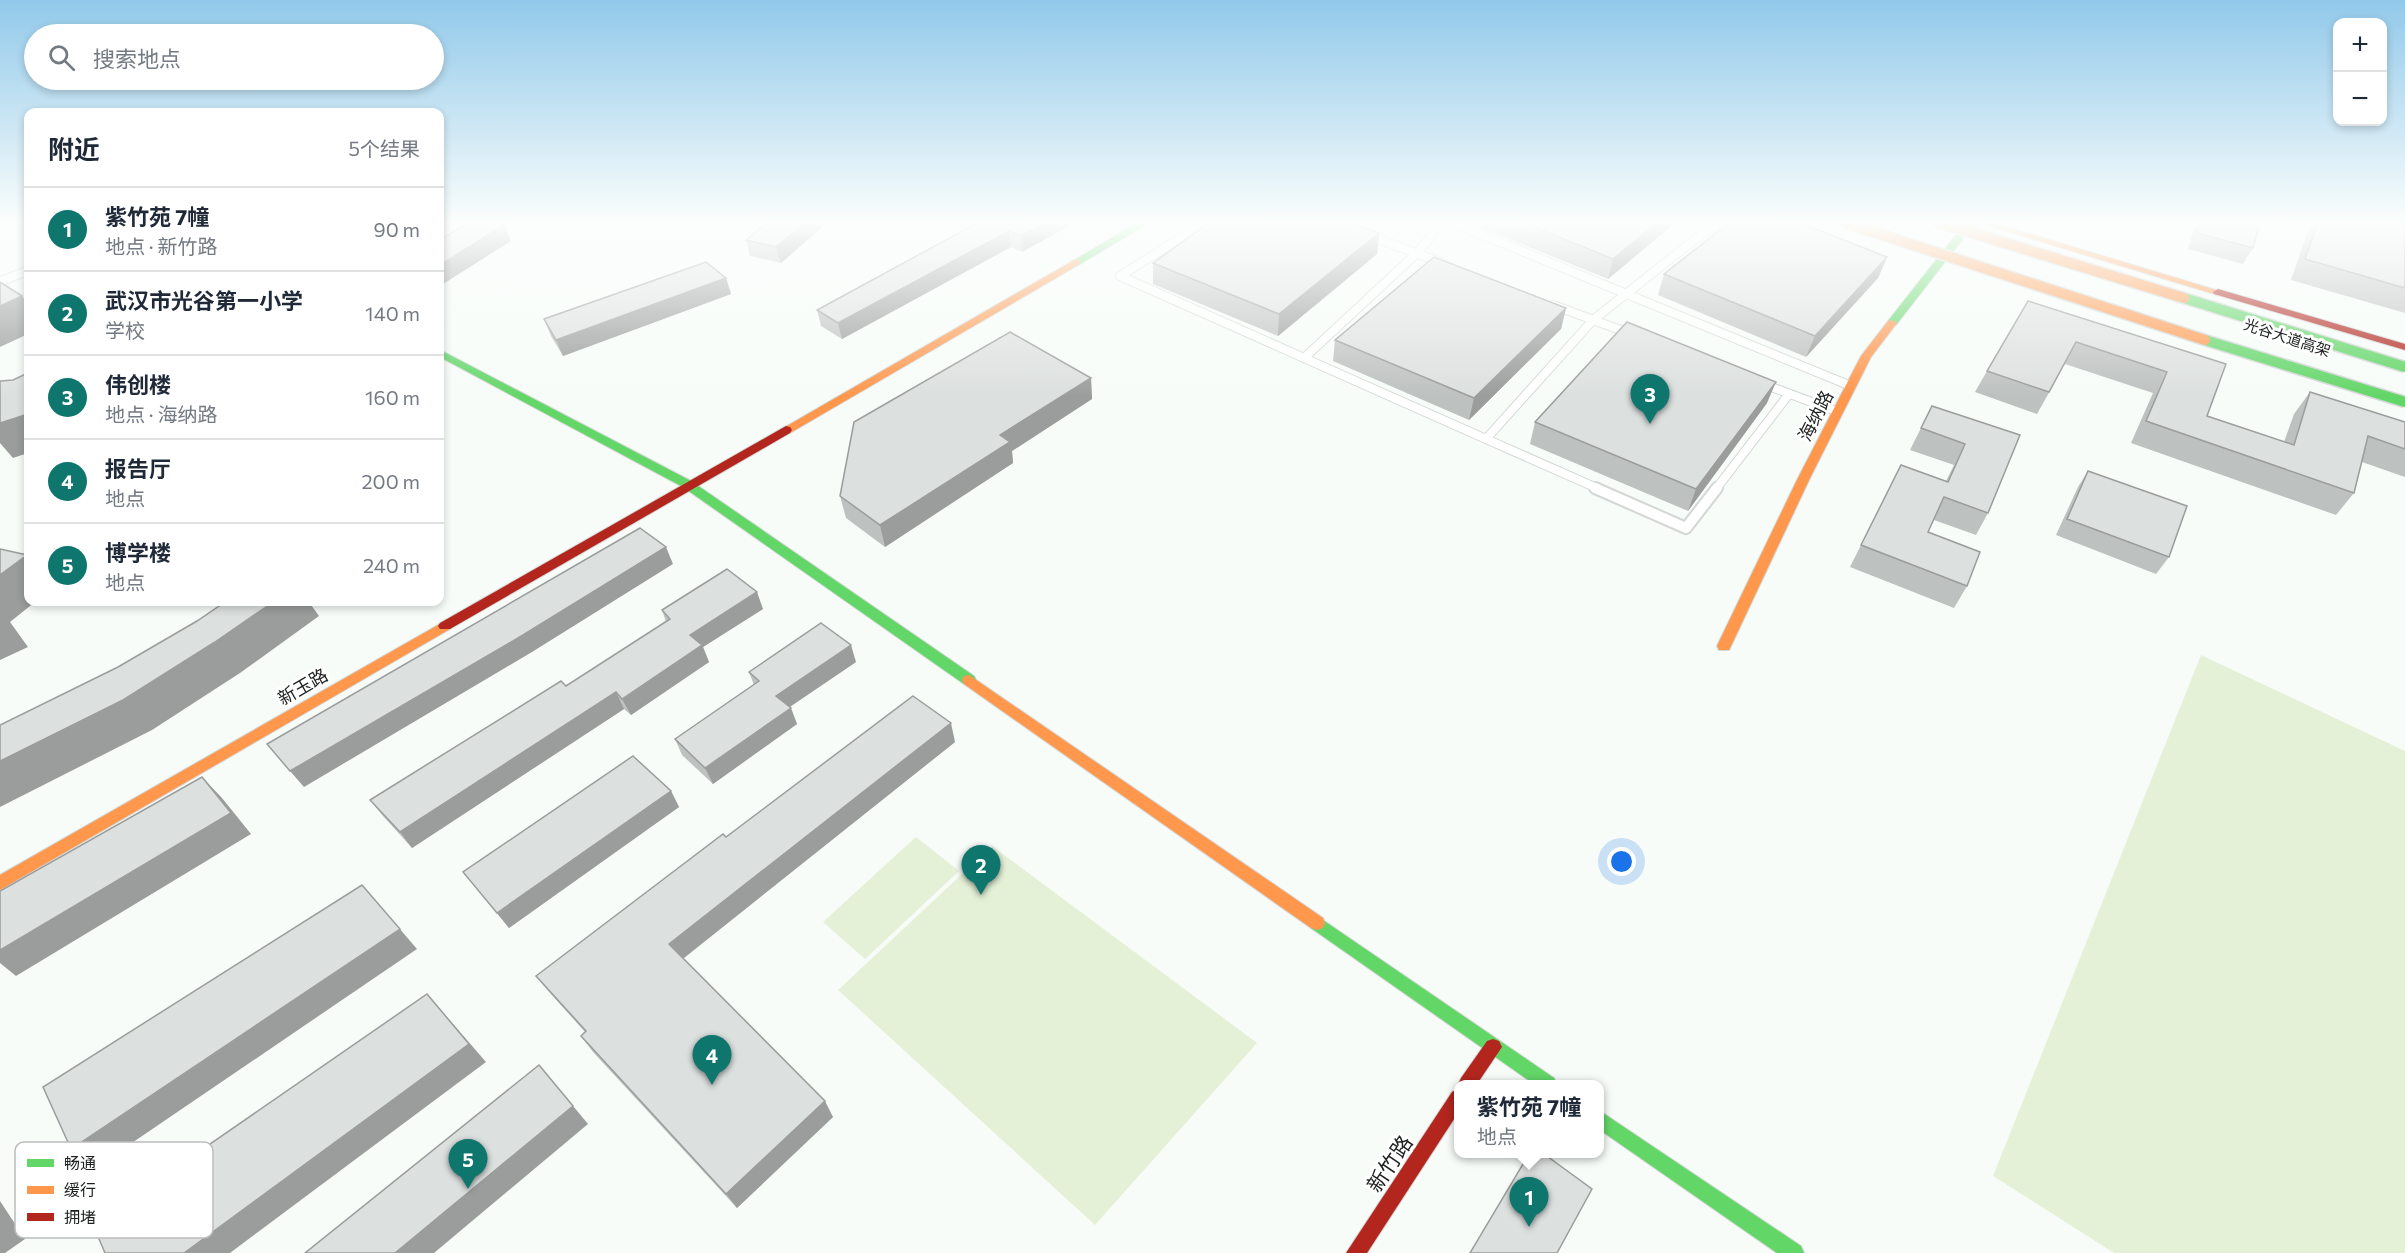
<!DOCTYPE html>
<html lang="zh">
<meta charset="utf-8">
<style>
:root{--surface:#fff;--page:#f2f2f3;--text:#1f2937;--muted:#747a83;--line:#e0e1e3;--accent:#0f766e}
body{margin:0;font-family:Commissioner,"Noto Sans SC",sans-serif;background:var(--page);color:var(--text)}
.controls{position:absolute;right:18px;top:18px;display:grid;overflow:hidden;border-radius:12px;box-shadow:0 3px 9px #0003}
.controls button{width:54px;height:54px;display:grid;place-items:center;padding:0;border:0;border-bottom:2px solid var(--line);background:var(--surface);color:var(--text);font:30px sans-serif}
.you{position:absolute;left:1622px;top:862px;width:21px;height:21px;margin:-15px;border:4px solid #fff;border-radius:50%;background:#1a73e8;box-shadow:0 0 0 9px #1a73e833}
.badge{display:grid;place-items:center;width:39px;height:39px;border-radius:50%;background:var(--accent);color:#fff;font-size:20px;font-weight:700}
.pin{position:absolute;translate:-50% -50px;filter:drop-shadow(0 2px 3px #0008)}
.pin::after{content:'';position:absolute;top:32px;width:21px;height:18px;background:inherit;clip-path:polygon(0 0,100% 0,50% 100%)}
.popup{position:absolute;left:1454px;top:1080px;width:150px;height:78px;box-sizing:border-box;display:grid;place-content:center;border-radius:12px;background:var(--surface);filter:drop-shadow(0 2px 4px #0005);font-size:20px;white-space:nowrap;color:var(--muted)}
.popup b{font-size:22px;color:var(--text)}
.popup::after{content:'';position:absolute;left:50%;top:100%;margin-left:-12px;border:12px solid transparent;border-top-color:var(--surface)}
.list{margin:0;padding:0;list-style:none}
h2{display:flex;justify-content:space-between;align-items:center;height:78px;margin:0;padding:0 24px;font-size:26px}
h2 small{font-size:20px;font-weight:400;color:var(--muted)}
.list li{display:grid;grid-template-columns:39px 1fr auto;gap:18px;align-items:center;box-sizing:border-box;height:84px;padding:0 24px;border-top:2px solid var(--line)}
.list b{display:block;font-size:22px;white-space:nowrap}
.list p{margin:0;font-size:20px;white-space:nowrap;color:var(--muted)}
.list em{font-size:20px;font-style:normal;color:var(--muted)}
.icon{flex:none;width:33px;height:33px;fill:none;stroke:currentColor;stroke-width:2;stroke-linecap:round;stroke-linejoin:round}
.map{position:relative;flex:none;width:2405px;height:1253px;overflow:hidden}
.search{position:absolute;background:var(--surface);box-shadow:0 3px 9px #0003;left:24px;top:24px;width:420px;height:66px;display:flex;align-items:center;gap:15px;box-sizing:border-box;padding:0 21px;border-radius:33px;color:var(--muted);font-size:22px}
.panel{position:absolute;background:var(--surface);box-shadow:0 3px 9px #0003;left:24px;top:108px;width:420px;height:498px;border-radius:12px}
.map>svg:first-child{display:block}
.green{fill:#e4f1d6}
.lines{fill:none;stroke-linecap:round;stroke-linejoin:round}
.lane-far1-casing{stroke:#d3d7d5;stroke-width:10}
.lane-casing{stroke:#d3d7d5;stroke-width:14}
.street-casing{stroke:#d3d7d5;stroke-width:2}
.fast-casing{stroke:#d3d7d5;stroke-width:2}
.slow-casing{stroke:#d3d7d5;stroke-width:2}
.jam-casing{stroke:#d3d7d5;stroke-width:2}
.lane-far1{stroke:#fefffe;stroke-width:8}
.lane{stroke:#fefffe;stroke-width:10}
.street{fill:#fefffe;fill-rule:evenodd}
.fast{fill:#63d668;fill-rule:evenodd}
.slow{fill:#ff974d;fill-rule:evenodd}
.jam{fill:#b3261e;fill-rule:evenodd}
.fast-bridge-casing{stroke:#d3d7d5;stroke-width:13;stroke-linecap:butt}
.slow-bridge-casing{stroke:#d3d7d5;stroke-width:13;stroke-linecap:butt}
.fast-bridge{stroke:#63d668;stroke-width:10}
.slow-bridge{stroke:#ff974d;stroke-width:10}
.wall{fill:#bdc1c0}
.shaded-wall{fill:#9a9d9c}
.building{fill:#dce0df;stroke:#9a9d9c;stroke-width:1.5}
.labels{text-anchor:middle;stroke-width:6;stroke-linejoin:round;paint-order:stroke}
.far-street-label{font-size:15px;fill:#1e2120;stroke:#fff}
.street-label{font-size:18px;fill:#1e2120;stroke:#fff}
.near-street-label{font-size:21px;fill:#1e2120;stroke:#fff}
.key{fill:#fff;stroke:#bcbcbc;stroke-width:1.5}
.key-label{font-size:16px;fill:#1e2120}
</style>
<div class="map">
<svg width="2405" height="1253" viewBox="0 0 2405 1253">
<rect width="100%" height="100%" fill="#f7fcf9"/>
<g class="green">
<path d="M 2201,655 L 2405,751 L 2405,1253 L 2114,1253 L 1993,1176 Z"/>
<path d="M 916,837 L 959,871 L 865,959 L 823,922 Z"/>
<path d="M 992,846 L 1257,1043 L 1095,1225 L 838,990 Z"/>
</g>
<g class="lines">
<g class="lane-far1-casing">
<g id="lane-far1">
<path d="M 1206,222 L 1120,276 L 1304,358 L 1417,253 L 1443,222"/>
<path d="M 1451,222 L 1851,386"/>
<path d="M 1365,234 L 1443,263"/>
<path d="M 1553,305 L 1631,334"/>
<path d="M 1304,358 L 1486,439 L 1593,320 L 1717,222"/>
<path d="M 1761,383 L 1838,412"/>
<path d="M 1486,439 L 1599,489"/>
<path d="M 1716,489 L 1789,394"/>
</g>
</g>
<g class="lane-casing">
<path id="lane" d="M 1595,488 L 1686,528 L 1717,488"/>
</g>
<g class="street-casing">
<path id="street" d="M 28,266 L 28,275 L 0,286 L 0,277 Z"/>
</g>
<g class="fast-casing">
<g id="fast">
<path d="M 1139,222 L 1151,222 L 1080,264 L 1076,265 L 1071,262 Z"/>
<path d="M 1966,222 L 1976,222 L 1896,325 L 1888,325 L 1888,321 Z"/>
<path d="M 440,350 L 691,481 L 974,676 L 976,680 L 974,684 L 964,684 L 683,487 L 440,357 Z"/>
<path d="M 1317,916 L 1554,1078 L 1557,1084 L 1534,1084 L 1311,928 L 1309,923 L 1311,918 Z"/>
<path d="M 1600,1111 L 1801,1246 L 1804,1253 L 1777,1253 L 1600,1130 Z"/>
</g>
</g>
<g class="slow-casing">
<g id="slow">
<path d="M 1976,222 L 1991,222 L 2223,292 L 2218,295 L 2214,294 Z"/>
<path d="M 1076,259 L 1080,260 L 1080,264 L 790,433 L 786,434 L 780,430 Z"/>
<path d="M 1892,320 L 1897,323 L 1871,357 L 1810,478 L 1731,646 L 1729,650 L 1719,650 L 1717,646 L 1798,478 L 1861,356 L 1888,321 Z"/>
<path d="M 445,621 L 450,623 L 452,626 L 450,629 L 0,890 L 0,875 Z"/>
<path d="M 969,675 L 1323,918 L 1325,923 L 1323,928 L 1317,930 L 1311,928 L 964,684 L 962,680 L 964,676 Z"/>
</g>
</g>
<g class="jam-casing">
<g id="jam">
<path d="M 2218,289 L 2405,344 L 2405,350 L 2214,294 L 2213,292 Z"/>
<path d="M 786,426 L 790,427 L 792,430 L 790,433 L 450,629 L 440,629 L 438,626 L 440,623 Z"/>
<path d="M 1493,1039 L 1499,1041 L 1502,1047 L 1477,1084 L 1458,1085 L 1461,1078 L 1487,1041 Z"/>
<path d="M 1458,1089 L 1458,1113 L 1367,1253 L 1346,1253 L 1452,1092 Z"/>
</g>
</g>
<use href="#lane-far1" class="lane-far1"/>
<use href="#lane" class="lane"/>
<use href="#street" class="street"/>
<use href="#fast" class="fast"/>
<use href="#slow" class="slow"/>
<use href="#jam" class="jam"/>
<g class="fast-bridge-casing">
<g id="fast-bridge">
<path d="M 2184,298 L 2405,367"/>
<path d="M 2205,340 L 2405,402"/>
</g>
</g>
<g class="slow-bridge-casing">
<g id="slow-bridge">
<path d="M 1843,222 L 2205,340"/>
<path d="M 1937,222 L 2184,298"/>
</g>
</g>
<use href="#fast-bridge" class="fast-bridge"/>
<use href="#slow-bridge" class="slow-bridge"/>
</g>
<g class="wall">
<path d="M 828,222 L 781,263 L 750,256 L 746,240 Z"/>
<path d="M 979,222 L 1076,222 L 1022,252 L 1011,247 L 842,339 L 821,326 L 817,310 Z"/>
<path d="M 1483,222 L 1676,222 L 1608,279 L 1482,228 Z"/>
<path d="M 2084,222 L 2097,222 L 2095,225 Z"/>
<path d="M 2196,222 L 2260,222 L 2253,248 L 2243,264 L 2188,249 Z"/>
<path d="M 2311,222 L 2405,222 L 2405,313 L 2291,280 Z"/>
<path d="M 1379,233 L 1377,254 L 1278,336 L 1153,284 L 1153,263 Z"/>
<path d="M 1887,257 L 1878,278 L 1806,357 L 1658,295 L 1664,274 Z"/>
<path d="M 726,278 L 731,294 L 563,356 L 551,336 L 544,319 Z"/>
<path d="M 2028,301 L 2226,364 L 2207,416 L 2284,442 L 2294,414 L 2310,392 L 2405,422 L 2405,477 L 2362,462 L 2354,493 L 2336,515 L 2131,443 L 2153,393 L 2065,364 L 2037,414 L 1975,392 L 1987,371 Z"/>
<path d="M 1566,308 L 1561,329 L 1469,420 L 1333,361 L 1335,340 Z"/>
<path d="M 1091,378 L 1092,399 L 1012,451 L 1013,463 L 885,547 L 846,518 L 840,496 Z"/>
<path d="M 1767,403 L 1688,511 L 1530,444 L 1535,422 Z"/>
<path d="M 1932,406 L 2020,435 L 1988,513 L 1976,535 L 1934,520 L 1928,532 L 1967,586 L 1954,608 L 1850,567 L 1901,465 L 1946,481 L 1954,465 L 1910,450 Z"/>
<path d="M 2088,471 L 2169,557 L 2156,574 L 2056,535 L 2078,487 Z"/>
<path d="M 763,609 L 703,647 L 709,662 L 631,715 L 624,709 L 412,848 L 383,816 L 370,800 L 566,686 L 666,622 L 662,610 Z"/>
<path d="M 856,662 L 790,707 L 797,724 L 713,784 L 682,755 L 675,739 L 754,685 L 749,672 Z"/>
<path d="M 955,742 L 683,958 L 833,1117 L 737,1208 L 593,1052 L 581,1036 L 585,1032 L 550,993 L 536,976 L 726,837 Z"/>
<path d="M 671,791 L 679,807 L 509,928 L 463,872 Z"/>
</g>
<g class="shaded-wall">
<path d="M 806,222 L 828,222 L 781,263 L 776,247 Z"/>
<path d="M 1047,222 L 1076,222 L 1022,252 L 1021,236 Z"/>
<path d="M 1658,222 L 1676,222 L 1608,279 L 1613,259 Z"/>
<path d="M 504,225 L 511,241 L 440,286 L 440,265 Z"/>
<path d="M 1009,231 L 1011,247 L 842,339 L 838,323 Z"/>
<path d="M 1379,233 L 1377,254 L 1278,336 L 1279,314 Z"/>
<path d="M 1887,257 L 1878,278 L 1806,357 L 1815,336 Z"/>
<path d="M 726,278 L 731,294 L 563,356 L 556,340 Z"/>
<path d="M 22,296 L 28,304 L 28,334 L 0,347 L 0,306 Z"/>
<path d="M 1566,308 L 1561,329 L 1469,420 L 1474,398 Z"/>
<path d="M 1091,378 L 1092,399 L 1012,451 L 1013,463 L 885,547 L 880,525 L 1000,435 Z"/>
<path d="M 1776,382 L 1767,403 L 1688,511 L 1696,489 Z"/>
<path d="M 28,414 L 28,453 L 13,458 L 0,443 L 0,423 Z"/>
<path d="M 666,547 L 673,564 L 532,652 L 304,787 L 290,771 Z"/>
<path d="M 27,555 L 28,556 L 28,602 L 35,602 L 10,622 L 28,647 L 0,660 L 0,575 Z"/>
<path d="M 757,592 L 763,609 L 703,647 L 709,662 L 631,715 L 622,699 L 690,635 Z"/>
<path d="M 273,602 L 309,602 L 319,616 L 240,673 L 152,730 L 0,807 L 0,761 Z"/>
<path d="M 851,645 L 856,662 L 782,712 L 776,696 Z"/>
<path d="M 616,692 L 624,709 L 412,848 L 400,832 Z"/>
<path d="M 791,708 L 797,724 L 713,784 L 705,768 Z"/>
<path d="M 951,723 L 955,742 L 679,962 L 669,944 Z"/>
<path d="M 202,777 L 222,798 L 251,834 L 16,976 L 0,963 L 0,950 Z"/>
<path d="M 671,791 L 679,807 L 509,928 L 497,913 Z"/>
<path d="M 362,885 L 417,949 L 98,1166 L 71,1149 Z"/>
<path d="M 427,994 L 486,1062 L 230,1253 L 184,1253 Z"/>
<path d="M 539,1065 L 588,1124 L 434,1253 L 395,1253 Z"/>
<path d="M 825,1101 L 833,1117 L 737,1208 L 726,1194 Z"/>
<path d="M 0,1201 L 25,1239 L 5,1253 L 0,1253 Z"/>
</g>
<g class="building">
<path d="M 469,222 L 494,222 L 504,225 L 440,265 L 440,240 Z"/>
<path d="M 768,222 L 806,222 L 776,247 L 746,240 Z"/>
<path d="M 979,222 L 1047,222 L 1021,236 L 1009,231 L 838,323 L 817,310 Z"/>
<path d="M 1210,222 L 1349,222 L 1379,233 L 1279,314 L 1153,263 Z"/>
<path d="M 1522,222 L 1658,222 L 1613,259 Z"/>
<path d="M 1730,222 L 1798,222 L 1887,257 L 1815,336 L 1664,274 Z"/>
<path d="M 2201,222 L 2260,222 L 2253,248 L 2197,233 Z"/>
<path d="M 2318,222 L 2405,222 L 2405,288 L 2305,259 Z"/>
<path d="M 1434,257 L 1566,308 L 1474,398 L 1335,340 Z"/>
<path d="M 706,262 L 726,278 L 556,340 L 544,319 Z"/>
<path d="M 0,282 L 22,296 L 0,306 Z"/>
<path d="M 2028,301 L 2226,364 L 2207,416 L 2294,445 L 2310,392 L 2405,422 L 2405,449 L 2368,436 L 2354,493 L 2146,421 L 2167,372 L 2076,342 L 2049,392 L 1987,371 Z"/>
<path d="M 1627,322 L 1776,382 L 1696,489 L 1535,422 Z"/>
<path d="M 1010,332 L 1091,378 L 1000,435 L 1010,442 L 880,525 L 840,496 L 854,422 Z"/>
<path d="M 28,373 L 28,414 L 0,423 L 0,381 L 13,380 Z"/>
<path d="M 1932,406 L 2020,435 L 1988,513 L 1944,497 L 1928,532 L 1980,552 L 1967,586 L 1861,545 L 1901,465 L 1948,482 L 1965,444 L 1921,428 Z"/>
<path d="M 2088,471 L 2187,506 L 2169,557 L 2067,519 Z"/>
<path d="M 640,528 L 666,547 L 523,635 L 290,771 L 267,744 Z"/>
<path d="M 0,549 L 27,555 L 0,575 Z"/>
<path d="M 727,569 L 757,592 L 690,635 L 702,645 L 622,699 L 616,692 L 400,832 L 370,800 L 561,681 L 566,686 L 670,619 L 662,610 Z"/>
<path d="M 225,602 L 273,602 L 215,642 L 123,700 L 0,761 L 0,725 L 118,667 L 197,621 Z"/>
<path d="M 821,623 L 851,645 L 776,696 L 791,708 L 705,768 L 675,739 L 759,681 L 749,672 Z"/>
<path d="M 913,696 L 951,723 L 669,944 L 825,1101 L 726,1194 L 581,1036 L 586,1031 L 536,976 L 723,834 L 726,837 Z"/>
<path d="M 633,756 L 671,791 L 497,913 L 463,872 Z"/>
<path d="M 202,777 L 231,813 L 0,950 L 0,891 Z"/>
<path d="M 362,885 L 400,929 L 71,1149 L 43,1087 Z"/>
<path d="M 427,994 L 469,1044 L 184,1253 L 105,1253 L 93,1225 Z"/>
<path d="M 539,1065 L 573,1106 L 395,1253 L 305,1253 Z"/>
<path d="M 1529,1154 L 1544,1154 L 1592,1189 L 1557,1253 L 1470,1253 Z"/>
</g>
<linearGradient id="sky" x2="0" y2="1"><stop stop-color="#91c9ea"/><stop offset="0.56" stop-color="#fbfefc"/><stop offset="1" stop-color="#fbfefc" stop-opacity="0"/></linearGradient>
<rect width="2405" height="397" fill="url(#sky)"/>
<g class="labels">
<g class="far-street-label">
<text transform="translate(2287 338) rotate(18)" y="5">光谷大道高架</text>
</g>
<g class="street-label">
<text transform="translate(1816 416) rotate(-63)" y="6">海纳路</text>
<text transform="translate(303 687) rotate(-30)" y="6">新玉路</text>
</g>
<g class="near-street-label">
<text transform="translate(1390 1164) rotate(-56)" y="7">新竹路</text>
</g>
</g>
<rect x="15" y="1142" width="198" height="96" rx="9" class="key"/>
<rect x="27" y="1159" width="27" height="8" fill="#63d668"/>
<rect x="27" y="1186" width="27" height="8" fill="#ff974d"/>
<rect x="27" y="1213" width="27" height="8" fill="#b3261e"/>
<g class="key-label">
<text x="64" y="1169">畅通</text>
<text x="64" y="1196">缓行</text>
<text x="64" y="1223">拥堵</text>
</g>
</svg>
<div class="controls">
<button>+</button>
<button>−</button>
</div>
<div class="you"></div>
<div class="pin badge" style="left:1529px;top:1227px">1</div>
<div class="popup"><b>紫竹苑 7幢</b>地点</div>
<div class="pin badge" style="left:981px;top:895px">2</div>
<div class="pin badge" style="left:1650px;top:424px">3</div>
<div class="pin badge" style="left:712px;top:1085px">4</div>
<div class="pin badge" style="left:468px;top:1189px">5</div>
<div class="search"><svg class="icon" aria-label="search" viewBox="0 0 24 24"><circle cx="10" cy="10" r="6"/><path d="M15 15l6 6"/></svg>搜索地点</div>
<section class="panel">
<h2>附近<small>5个结果</small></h2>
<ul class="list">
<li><span class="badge">1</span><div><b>紫竹苑 7幢</b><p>地点 · 新竹路</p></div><em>90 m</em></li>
<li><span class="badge">2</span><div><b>武汉市光谷第一小学</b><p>学校</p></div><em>140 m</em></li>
<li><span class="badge">3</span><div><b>伟创楼</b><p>地点 · 海纳路</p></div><em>160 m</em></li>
<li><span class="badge">4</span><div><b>报告厅</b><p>地点</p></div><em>200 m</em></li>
<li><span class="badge">5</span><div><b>博学楼</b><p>地点</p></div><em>240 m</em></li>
</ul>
</section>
</div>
